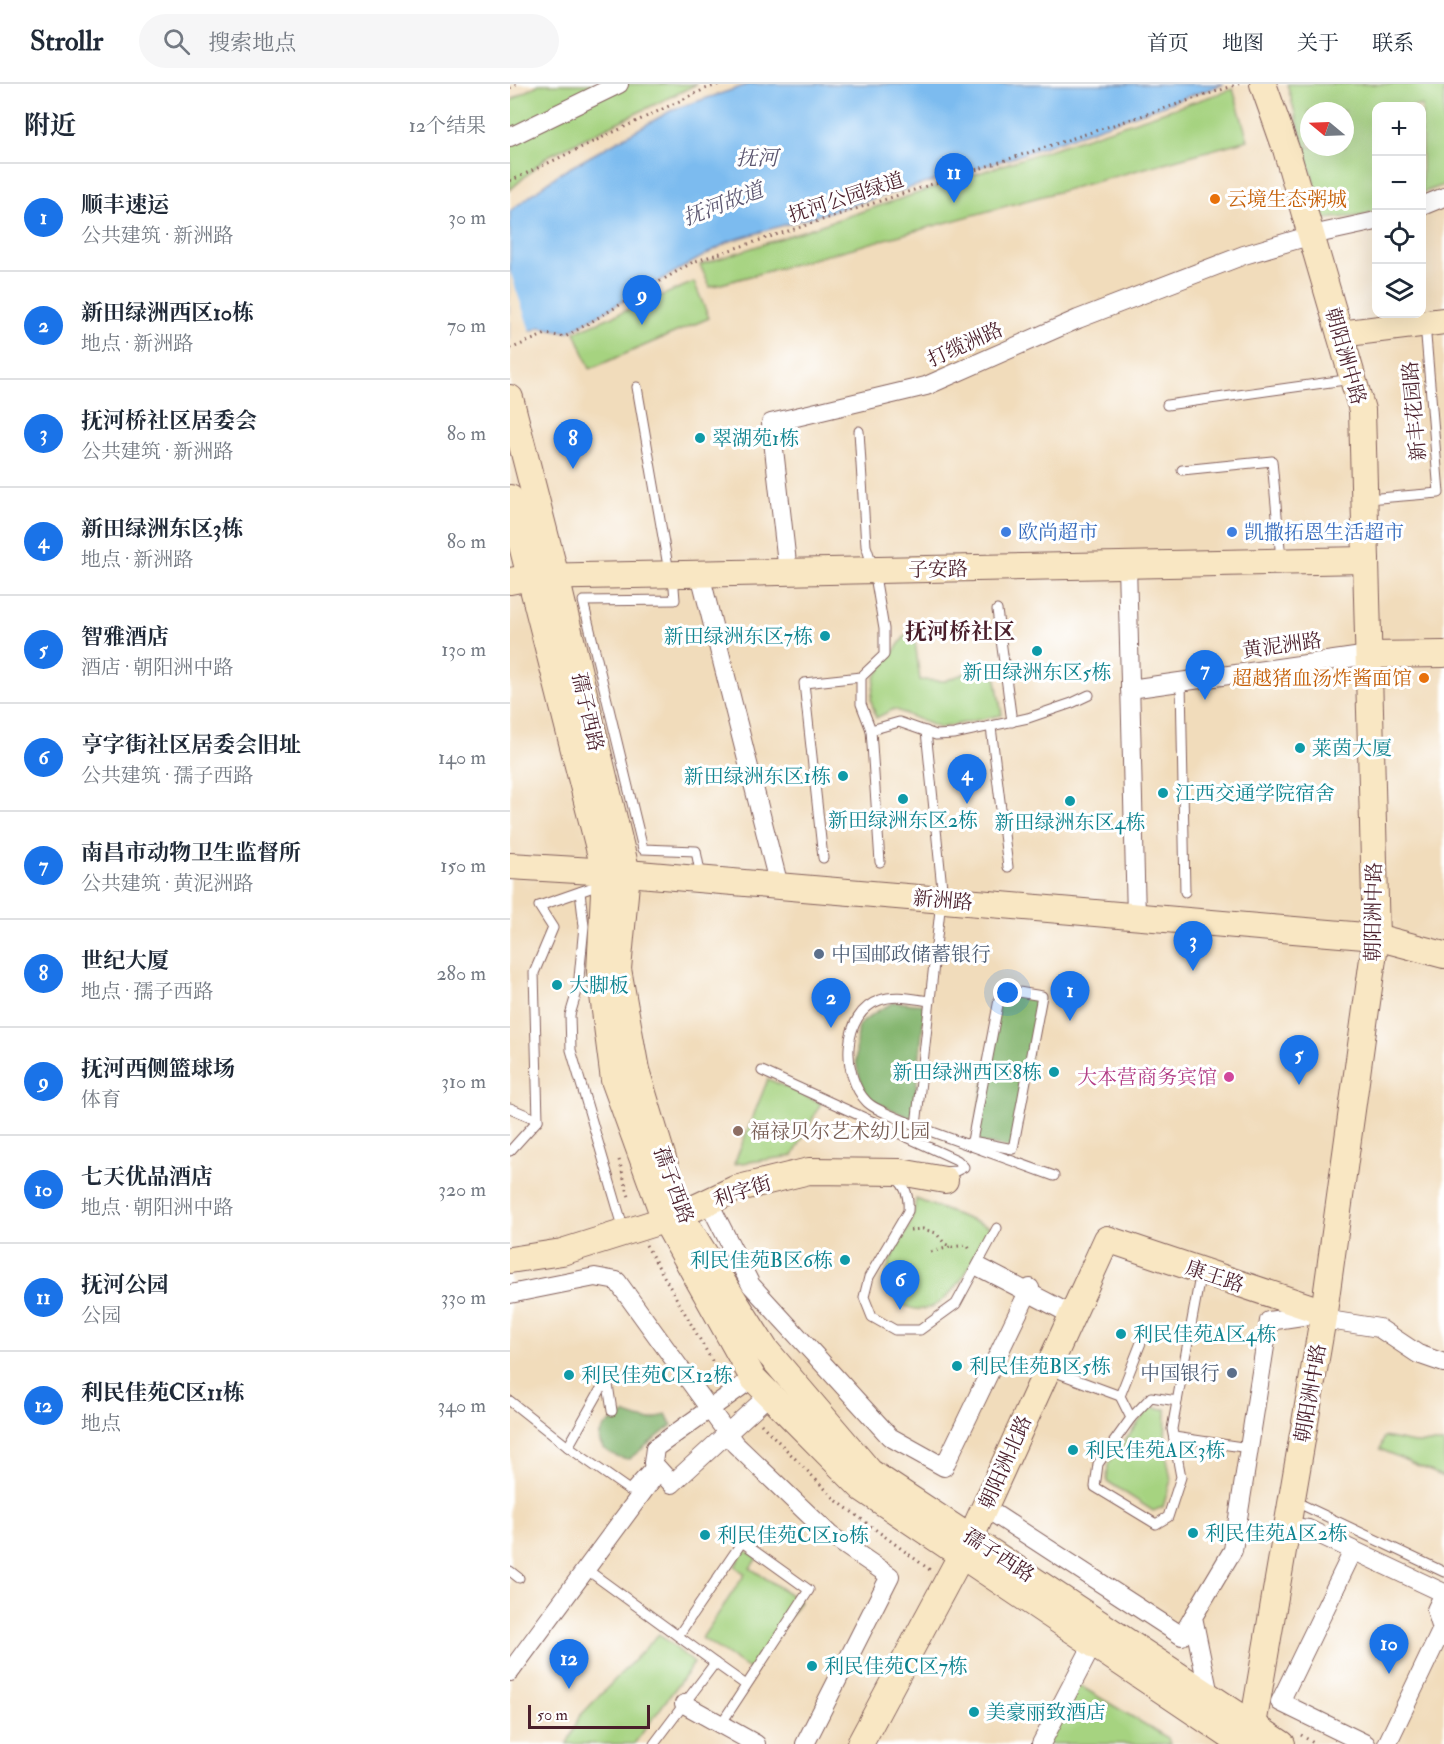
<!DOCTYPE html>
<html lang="zh">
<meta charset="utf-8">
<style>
:root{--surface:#fff;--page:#f6f6f7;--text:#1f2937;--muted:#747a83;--line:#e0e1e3;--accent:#1a73e8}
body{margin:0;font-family:"IM FELL Double Pica","Noto Serif SC",serif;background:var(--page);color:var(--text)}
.controls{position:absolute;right:18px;top:18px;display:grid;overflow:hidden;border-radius:12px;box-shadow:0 6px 24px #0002}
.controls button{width:54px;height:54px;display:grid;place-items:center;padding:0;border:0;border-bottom:2px solid var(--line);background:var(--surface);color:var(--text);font:30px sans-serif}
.compass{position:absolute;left:790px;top:18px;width:54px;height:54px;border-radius:50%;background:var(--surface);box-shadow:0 6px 24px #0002;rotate:289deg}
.scale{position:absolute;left:18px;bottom:15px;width:122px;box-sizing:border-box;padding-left:6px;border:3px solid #4a1f2b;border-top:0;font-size:16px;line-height:21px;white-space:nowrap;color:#4a1f2b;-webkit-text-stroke:4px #fff;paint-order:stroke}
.you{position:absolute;left:498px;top:909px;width:21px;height:21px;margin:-15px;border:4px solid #fff;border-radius:50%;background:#1a73e8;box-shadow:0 0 0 9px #1a73e833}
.badge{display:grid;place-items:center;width:39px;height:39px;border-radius:50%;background:var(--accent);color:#fff;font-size:20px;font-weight:700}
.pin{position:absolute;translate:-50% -50px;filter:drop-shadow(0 2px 3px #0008)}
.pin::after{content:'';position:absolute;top:32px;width:21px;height:18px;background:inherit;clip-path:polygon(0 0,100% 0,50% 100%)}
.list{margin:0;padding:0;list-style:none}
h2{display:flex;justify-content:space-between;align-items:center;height:78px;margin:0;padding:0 24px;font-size:26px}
h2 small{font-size:20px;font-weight:400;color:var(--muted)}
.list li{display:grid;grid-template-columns:39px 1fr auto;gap:18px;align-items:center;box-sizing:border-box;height:108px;padding:0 24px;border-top:2px solid var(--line)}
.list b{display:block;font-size:22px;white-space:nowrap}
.list p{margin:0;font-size:20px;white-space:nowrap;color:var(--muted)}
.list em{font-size:20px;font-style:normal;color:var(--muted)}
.icon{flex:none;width:33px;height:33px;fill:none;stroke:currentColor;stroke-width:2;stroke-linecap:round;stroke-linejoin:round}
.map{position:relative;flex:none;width:934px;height:1660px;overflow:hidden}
header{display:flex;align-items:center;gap:36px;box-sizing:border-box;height:84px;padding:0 30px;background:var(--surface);border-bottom:2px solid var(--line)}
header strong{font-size:28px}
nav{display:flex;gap:33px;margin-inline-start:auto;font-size:21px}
.search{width:420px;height:54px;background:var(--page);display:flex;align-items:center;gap:15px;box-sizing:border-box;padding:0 21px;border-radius:33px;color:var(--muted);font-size:22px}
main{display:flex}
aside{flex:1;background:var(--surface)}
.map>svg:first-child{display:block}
.green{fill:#a6d380;stroke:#787956;stroke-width:1.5;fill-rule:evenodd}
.forest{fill:#84b56e;stroke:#676a4c;stroke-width:1.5}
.water{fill:#7bbbef;stroke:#626d8d;stroke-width:1.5}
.pier{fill:#f1dcbb}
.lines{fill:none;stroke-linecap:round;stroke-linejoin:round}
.lane-casing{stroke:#84615d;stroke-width:11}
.street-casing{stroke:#84615d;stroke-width:20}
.secondary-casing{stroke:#84615d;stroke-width:28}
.path{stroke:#84615d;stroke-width:3;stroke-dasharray:1.5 4.5;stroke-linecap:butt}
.lane{stroke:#fff;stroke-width:9}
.street{stroke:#fff;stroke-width:18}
.secondary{stroke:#f9e7c3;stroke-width:26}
.food-dot{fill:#e8710a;stroke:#fff;stroke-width:2}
.culture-dot{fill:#0f9aa8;stroke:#fff;stroke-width:2}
.shop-dot{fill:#3f7fe0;stroke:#fff;stroke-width:2}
.service-dot{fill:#5c6f8a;stroke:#fff;stroke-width:2}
.hotel-dot{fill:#d1479c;stroke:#fff;stroke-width:2}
.education-dot{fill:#8d6e63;stroke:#fff;stroke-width:2}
.labels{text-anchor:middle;stroke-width:6;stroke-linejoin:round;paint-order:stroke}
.street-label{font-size:20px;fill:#4a1f2b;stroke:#fff}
.food-label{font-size:20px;fill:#c56008;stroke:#fff;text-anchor:start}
.culture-label{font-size:20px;fill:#0d838f;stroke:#fff;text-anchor:start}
.shop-label{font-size:20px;fill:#366cbe;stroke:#fff;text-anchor:start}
.service-label{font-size:20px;fill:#4e5e75;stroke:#fff;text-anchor:start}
.hotel-label{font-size:20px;fill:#b23c85;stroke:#fff;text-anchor:end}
.education-label{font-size:20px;fill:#785e54;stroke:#fff;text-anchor:start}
.water-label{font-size:21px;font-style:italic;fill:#5b5670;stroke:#fff}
.quarter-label{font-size:22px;font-weight:bold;fill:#4a1f2b;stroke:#fff}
</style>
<header>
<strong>Strollr</strong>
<div class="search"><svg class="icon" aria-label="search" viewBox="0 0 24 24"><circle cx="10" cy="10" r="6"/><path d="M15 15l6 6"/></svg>搜索地点</div>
<nav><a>首页</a><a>地图</a><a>关于</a><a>联系</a></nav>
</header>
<main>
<aside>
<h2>附近<small>12个结果</small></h2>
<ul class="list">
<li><span class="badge">1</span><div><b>顺丰速运</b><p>公共建筑 · 新洲路</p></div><em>30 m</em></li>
<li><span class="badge">2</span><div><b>新田绿洲西区10栋</b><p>地点 · 新洲路</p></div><em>70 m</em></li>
<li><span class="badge">3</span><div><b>抚河桥社区居委会</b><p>公共建筑 · 新洲路</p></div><em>80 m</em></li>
<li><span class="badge">4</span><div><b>新田绿洲东区3栋</b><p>地点 · 新洲路</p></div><em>80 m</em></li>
<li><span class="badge">5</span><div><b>智雅酒店</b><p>酒店 · 朝阳洲中路</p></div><em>130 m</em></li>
<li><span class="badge">6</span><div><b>亨字街社区居委会旧址</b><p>公共建筑 · 孺子西路</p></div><em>140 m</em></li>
<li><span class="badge">7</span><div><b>南昌市动物卫生监督所</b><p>公共建筑 · 黄泥洲路</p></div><em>150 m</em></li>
<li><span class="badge">8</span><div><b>世纪大厦</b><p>地点 · 孺子西路</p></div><em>280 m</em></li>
<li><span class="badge">9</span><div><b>抚河西侧篮球场</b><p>体育</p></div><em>310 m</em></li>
<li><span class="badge">10</span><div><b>七天优品酒店</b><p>地点 · 朝阳洲中路</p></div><em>320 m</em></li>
<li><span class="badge">11</span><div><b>抚河公园</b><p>公园</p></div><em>330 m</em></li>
<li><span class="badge">12</span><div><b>利民佳苑C区11栋</b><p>地点</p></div><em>340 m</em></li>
</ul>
</aside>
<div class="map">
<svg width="934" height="1660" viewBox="0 0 934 1660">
<rect width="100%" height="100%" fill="#fff"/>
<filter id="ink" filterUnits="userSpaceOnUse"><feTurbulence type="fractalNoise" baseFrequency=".0167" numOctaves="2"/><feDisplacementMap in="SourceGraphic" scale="12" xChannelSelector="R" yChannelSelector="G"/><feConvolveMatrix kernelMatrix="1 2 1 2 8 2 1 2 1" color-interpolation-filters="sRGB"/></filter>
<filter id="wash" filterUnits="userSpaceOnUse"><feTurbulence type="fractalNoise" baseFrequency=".008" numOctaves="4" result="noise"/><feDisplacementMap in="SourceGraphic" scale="24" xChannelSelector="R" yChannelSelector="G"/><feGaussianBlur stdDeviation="1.35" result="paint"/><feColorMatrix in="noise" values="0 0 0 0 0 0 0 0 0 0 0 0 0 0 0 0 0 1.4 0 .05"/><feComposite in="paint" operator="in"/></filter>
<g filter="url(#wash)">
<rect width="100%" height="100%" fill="#f1dcbb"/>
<g class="green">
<path d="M 29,0 L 187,0 L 38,72 L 0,106 L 0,17 Z"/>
<path d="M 777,0 L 934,0 L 934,101 L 912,109 L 912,22 L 866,22 L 866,126 L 852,132 L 814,135 ZM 799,27 L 835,27 L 835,63 L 799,63 Z"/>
<path d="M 723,5 L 738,56 L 200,203 L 190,181 Z"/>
<path d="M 184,198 L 199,234 L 80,285 L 65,248 Z"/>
<path d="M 403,541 L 410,596 L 435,597 L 483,578 L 492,631 L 429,644 L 384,625 L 366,634 L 361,616 L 365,593 Z"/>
<path d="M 258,995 L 311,1019 L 283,1072 L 224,1080 Z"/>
<path d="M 406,1115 L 481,1144 C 466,1171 433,1248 391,1219 C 384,1214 376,1201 376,1192 C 377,1177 395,1152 401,1138 C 403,1131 405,1123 406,1115 Z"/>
<path d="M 639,1324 L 656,1325 L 655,1364 L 661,1396 L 653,1423 L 643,1427 L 597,1397 L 598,1380 Z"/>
<path d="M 874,1353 L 904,1359 L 934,1359 L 934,1393 L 870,1365 Z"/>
<path d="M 235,1466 L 247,1474 L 240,1484 L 290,1517 L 243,1588 L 192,1554 L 235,1490 L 225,1482 Z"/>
<path d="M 149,1550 L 184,1579 L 124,1660 L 57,1660 L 69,1633 Z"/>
<path d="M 567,1600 L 658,1654 L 660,1660 L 536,1660 Z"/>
</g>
<g class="forest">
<path d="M 491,905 L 531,913 L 503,1065 L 463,1057 Z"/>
<path d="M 384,918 L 415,921 L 403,1035 L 358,1015 C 344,983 344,975 349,941 L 366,928 Z"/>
<path d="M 116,1330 C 135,1336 137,1340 156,1330 L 162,1341 L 119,1375 C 105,1374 82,1363 92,1346 C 97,1338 108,1334 116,1330 Z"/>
</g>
<path class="water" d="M 240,0 L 714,0 L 501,74 L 220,157 L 58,248 L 30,243 L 0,257 L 0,127 L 49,90 L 164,25 Z"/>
<path class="pier" d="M 0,187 L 21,250 L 0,260 Z"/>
</g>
<g filter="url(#ink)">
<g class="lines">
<g class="lane-casing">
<g id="lane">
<path d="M 127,303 L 159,488"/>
<path d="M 657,321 L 842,295"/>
<path d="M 349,347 L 356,462 L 364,486 L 374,545 L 374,571 L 351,593 L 351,620 L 361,646 L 370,778"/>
<path d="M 672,386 L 762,377 L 771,475"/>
<path d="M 857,415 L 929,409 L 915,240"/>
<path d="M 163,491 L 165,516 L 73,517 L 133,765 L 186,767 L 191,793"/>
<path d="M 487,526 L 502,638"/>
<path d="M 671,598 L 675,808"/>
<path d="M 481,643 L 498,783"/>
<path d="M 361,646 L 389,638 L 426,651 L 444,650 L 518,634 L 562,619 L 579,611"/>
<path d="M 416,647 L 433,814"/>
<path d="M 313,774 L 294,599 L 351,593"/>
<path d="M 70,808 L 74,842 L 68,904 L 60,931 L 61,966 L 114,1146"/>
<path d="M 430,826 L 406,1042 L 544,1092"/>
<path d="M 252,987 L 447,1076 L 454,1083 L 446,1087 L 432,1088"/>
<path d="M 0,1024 L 28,1036"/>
<path d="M 406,1042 C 393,1035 367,1028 357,1018 C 331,992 331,929 370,916 C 385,910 404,915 420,917"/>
<path d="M 457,1060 L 462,1057 L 503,1065 L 532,912 L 491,905 L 462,1057"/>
<path d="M 0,1067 L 28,1036 L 24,889 L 43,844 L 29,822 L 92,800"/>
<path d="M 385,1094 C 396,1101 399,1114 398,1127 L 359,1193 L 354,1213 L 362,1233 L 385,1246 L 410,1246 L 446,1220 L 487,1144"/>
<path d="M 558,1234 L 469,1188 L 473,1180 L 562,1226"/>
<path d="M 634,1251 L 610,1312 L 621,1334 L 588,1380 L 585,1403 L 646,1440 L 658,1433 L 671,1393 L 662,1345 L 691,1187"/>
<path d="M 540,1286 L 610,1312"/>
<path d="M 0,1317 L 58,1363"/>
<path d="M 102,1327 L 97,1294 L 58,1363 L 119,1406 L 143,1379"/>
<path d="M 621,1334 L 641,1313 L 667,1317"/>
<path d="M 664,1353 L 739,1364"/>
<path d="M 784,1417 L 934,1488"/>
<path d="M 76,1485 L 205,1579"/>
<path d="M 0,1487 L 9,1494"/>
<path d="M 168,1552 L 232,1458 L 299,1506 L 211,1640"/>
<path d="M 144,1660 L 205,1579 L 236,1601"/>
</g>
</g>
<g class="street-casing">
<g id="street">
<path d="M 0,53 L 109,0"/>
<path d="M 912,122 L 934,113"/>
<path d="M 617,481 L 626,832"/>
<path d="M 278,488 L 261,339 L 416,302 L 568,235 L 734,171 L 802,151 L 866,137"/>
<path d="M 190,490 L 269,802"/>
<path d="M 620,605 L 859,571"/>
<path d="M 198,1117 L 241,1201 L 380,1353 L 434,1383 L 520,1204"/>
<path d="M 0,1210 L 85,1193 L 107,1197 L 225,1360 L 320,1451 L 380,1492 L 295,1660"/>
<path d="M 813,1235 L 869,1244 L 908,1270 L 934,1279"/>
<path d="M 243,1294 L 145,1364 L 143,1379 L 162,1400 L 259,1311"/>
<path d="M 474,1423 L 672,1552 L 683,1533"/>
<path d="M 776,1442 L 798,1445 L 934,1509 L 926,1526 L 932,1545 L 877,1660"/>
<path d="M 843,1467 L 770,1618 L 856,1660"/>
<path d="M 0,1588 L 149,1386"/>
<path d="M 699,1611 L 683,1533 L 723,1466 L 759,1237 L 812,1229"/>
<path d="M 174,1620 L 246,1660"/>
<path d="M 531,1660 L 583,1560"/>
</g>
</g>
<g class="secondary-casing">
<g id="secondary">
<path d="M 830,250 L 934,237"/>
<path d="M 0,314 L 46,493 L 117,789 L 108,885 L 126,986 L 170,1131 L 255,1265 L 360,1388 L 772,1660"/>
<path d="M 0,414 L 95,788 L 90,888 L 104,996 L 155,1136 L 243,1294 L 353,1405 L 732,1660"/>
<path d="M 0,497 L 22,493 L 856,476"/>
<path d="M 859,571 L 934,570"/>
<path d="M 0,782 L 117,789 L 866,853 L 934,871"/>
<path d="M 0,1176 L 52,1168 L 170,1131 L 225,1105 L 299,1087 L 390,1088 L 435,1096"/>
<path d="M 350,1660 L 461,1453 L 597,1155 L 814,1228"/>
<path d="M 736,1660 L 743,1641 L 814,1228 L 866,853 L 852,326 L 776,65 L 753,0"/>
</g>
</g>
<g class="path">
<path d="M 0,4 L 6,0"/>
<path d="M 0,97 L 195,5 L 210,0"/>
<path d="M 0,265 L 36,250 L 55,253 L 183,178 L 729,0"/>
<path d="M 109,1076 L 119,1113"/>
<path d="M 400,1146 L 413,1145 L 426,1149 L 435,1160 L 442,1163 L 457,1161 L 461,1167"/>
<path d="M 136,1161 L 213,1296"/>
<path d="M 421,1168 L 440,1163"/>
<path d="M 251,1340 L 327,1417 L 420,1486"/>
<path d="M 791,1651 L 805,1660"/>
</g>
<use href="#lane" class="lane"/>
<use href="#street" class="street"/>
<use href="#secondary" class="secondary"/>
</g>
</g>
<g class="food-dot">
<circle cx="705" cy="115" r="6"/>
<circle cx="914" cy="594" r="6"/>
</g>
<g class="culture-dot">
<circle cx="190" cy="354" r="6"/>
<circle cx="315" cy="552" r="6"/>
<circle cx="527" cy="567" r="6"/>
<circle cx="790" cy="664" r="6"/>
<circle cx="333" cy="692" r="6"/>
<circle cx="653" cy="709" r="6"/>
<circle cx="393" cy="715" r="6"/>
<circle cx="560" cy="717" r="6"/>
<circle cx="47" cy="901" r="6"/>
<circle cx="544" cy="988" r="6"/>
<circle cx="335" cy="1176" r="6"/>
<circle cx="611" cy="1250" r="6"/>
<circle cx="447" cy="1282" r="6"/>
<circle cx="59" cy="1291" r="6"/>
<circle cx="563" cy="1366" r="6"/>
<circle cx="683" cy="1449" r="6"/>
<circle cx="195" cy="1451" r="6"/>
<circle cx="302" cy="1582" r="6"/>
<circle cx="464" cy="1628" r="6"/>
</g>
<g class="shop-dot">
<circle cx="496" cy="448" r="6"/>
<circle cx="722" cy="448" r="6"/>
</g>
<g class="service-dot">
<circle cx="309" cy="870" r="6"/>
<circle cx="722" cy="1289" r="6"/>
</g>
<circle class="hotel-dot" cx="719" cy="993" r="6"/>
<circle class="education-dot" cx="228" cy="1047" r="6"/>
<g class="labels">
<g class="street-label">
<text transform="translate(336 113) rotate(-18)" y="7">抚河公园绿道</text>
<text transform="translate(455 260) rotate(-24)" y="7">打缆洲路</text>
<text transform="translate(836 272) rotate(74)" y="7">朝阳洲中路</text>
<text transform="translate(904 327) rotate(-95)" y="7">新丰花园路</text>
<text transform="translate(428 485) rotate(-1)" y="7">子安路</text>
<text transform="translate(772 561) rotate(-8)" y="7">黄泥洲路</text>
<text transform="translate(78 628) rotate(77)" y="7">孺子西路</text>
<text transform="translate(433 816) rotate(5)" y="7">新洲路</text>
<text transform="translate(863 828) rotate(-89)" y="7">朝阳洲中路</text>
<text transform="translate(164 1101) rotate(70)" y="7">孺子西路</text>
<text transform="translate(232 1107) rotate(-18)" y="7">利字街</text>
<text transform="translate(705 1192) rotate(19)" y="7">康王路</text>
<text transform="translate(800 1309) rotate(-80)" y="7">朝阳洲中路</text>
<text transform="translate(495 1378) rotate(-66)" y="7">朝阳洲北路</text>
<text transform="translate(489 1471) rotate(33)" y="7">孺子西路</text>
</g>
<g class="food-label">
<text x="717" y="122">云境生态粥城</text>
<text x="902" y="601" text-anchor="end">超越猪血汤炸酱面馆</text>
</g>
<g class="culture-label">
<text x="202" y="361">翠湖苑1栋</text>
<text x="303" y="559" text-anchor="end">新田绿洲东区7栋</text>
<text x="527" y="595" text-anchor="middle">新田绿洲东区5栋</text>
<text x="802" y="671">莱茵大厦</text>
<text x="321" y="699" text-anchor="end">新田绿洲东区1栋</text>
<text x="665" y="716">江西交通学院宿舍</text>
<text x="393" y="743" text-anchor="middle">新田绿洲东区2栋</text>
<text x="560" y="745" text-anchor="middle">新田绿洲东区4栋</text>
<text x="59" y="908">大脚板</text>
<text x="532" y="995" text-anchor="end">新田绿洲西区8栋</text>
<text x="323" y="1183" text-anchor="end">利民佳苑B区6栋</text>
<text x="623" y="1257">利民佳苑A区4栋</text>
<text x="459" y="1289">利民佳苑B区5栋</text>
<text x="71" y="1298">利民佳苑C区12栋</text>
<text x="575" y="1373">利民佳苑A区3栋</text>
<text x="695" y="1456">利民佳苑A区2栋</text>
<text x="207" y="1458">利民佳苑C区10栋</text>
<text x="314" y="1589">利民佳苑C区7栋</text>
<text x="476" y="1635">美豪丽致酒店</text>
</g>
<g class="shop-label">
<text x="508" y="455">欧尚超市</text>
<text x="734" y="455">凯撒拓恩生活超市</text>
</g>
<g class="service-label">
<text x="321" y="877">中国邮政储蓄银行</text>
<text x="710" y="1296" text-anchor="end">中国银行</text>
</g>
<g class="hotel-label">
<text x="707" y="1000">大本营商务宾馆</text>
</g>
<g class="education-label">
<text x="240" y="1054">福禄贝尔艺术幼儿园</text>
</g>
<g class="water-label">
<text x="247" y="81">抚河</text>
<text transform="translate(213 120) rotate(-21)" y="7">抚河故道</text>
</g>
<g class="quarter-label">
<text x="450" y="555">抚河桥社区</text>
</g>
</g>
</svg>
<div class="controls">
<button>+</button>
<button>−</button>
<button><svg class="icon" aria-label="locate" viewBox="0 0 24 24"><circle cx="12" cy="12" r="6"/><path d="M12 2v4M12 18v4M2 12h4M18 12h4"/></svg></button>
<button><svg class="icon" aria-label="layers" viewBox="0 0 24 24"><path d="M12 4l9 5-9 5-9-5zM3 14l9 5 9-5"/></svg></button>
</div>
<svg class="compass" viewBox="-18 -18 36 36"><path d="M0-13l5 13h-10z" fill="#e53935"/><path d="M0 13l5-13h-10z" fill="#747a83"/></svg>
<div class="scale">50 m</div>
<div class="you"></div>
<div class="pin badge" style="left:560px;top:937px">1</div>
<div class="pin badge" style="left:321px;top:944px">2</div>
<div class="pin badge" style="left:683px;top:887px">3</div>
<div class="pin badge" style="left:457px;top:720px">4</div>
<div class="pin badge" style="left:789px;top:1001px">5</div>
<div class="pin badge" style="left:390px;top:1226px">6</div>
<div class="pin badge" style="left:695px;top:616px">7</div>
<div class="pin badge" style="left:63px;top:385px">8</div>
<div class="pin badge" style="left:132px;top:241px">9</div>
<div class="pin badge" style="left:879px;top:1590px">10</div>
<div class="pin badge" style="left:444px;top:119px">11</div>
<div class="pin badge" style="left:59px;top:1605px">12</div>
</div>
</main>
